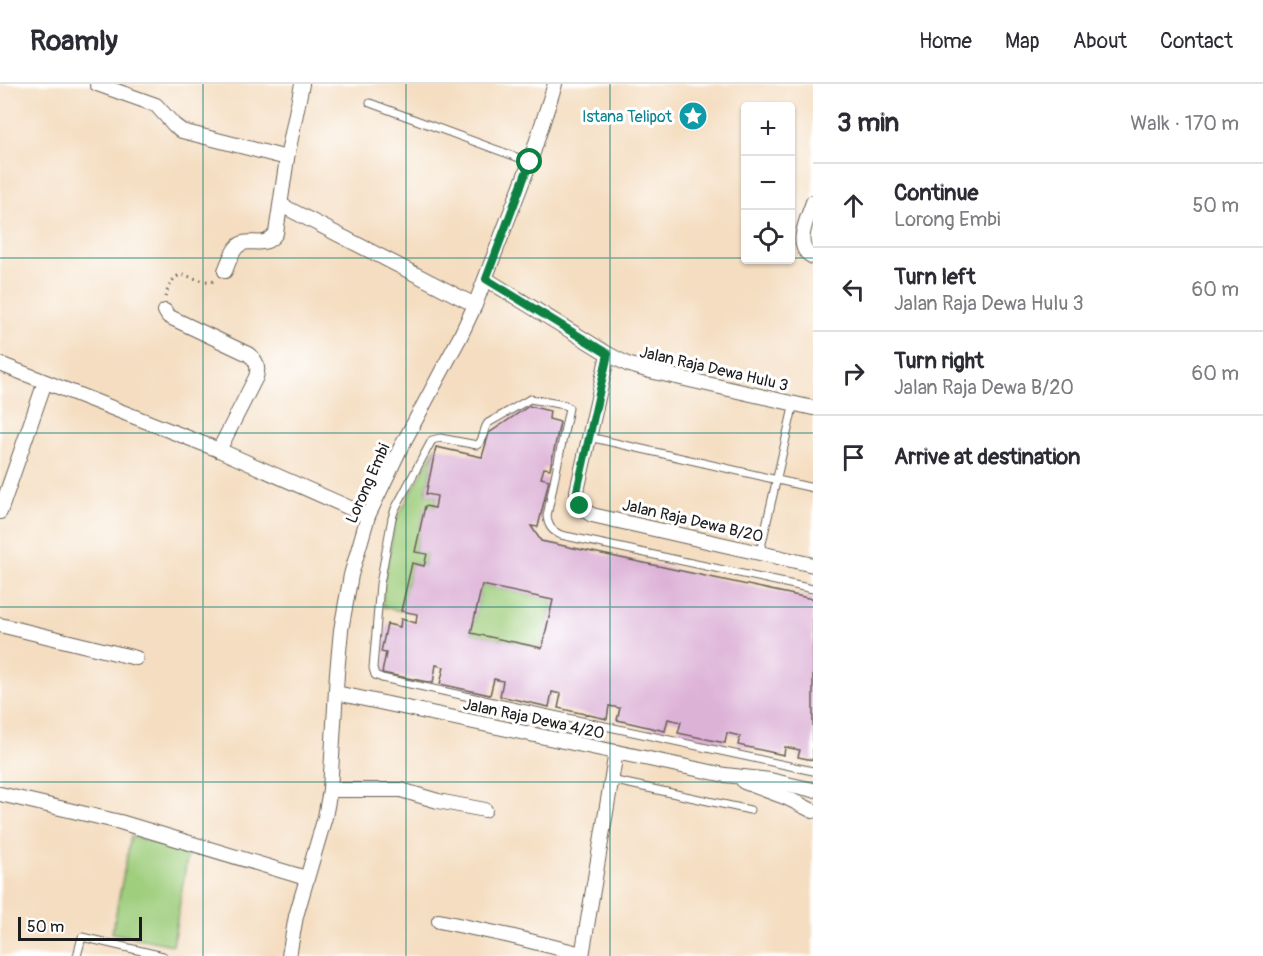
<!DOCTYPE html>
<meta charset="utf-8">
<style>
:root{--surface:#fff;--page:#f2f2f3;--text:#2b2b33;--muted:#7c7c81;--line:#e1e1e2}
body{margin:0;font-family:Pangolin,sans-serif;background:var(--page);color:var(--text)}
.controls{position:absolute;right:18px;top:18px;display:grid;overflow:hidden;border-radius:6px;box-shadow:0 2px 4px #0004}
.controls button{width:54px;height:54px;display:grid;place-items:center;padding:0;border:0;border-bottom:2px solid var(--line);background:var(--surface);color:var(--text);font:30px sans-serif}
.scale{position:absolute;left:18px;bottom:15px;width:124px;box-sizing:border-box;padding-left:6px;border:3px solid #1c1c1c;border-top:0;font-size:16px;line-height:21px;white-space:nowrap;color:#1c1c1c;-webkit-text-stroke:4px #fff;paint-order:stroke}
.stop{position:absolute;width:18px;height:18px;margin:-14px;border:4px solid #0b8043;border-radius:50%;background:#fff}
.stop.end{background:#0b8043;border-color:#fff;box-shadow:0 2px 6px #0008}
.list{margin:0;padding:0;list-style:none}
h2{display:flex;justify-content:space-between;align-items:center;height:78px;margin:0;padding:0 24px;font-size:26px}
h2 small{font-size:20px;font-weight:400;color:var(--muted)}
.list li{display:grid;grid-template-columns:39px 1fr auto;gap:18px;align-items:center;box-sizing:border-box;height:84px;padding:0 24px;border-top:2px solid var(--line)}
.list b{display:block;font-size:22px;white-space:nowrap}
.list p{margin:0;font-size:20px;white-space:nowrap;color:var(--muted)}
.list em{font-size:20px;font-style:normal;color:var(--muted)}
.icon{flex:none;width:33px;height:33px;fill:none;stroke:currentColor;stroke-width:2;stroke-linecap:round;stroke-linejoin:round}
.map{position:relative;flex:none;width:813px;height:872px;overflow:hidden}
header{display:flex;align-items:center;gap:36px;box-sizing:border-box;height:84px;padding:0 30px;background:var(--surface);border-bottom:2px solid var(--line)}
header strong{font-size:28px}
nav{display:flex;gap:33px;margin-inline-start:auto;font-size:21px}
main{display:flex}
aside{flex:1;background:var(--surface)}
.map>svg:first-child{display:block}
.green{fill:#9fce7d;stroke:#5e754c;stroke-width:1.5}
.building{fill:#ddb2d7;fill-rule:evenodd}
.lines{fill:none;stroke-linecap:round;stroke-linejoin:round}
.lane-casing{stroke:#686055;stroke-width:9}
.street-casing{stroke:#686055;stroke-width:16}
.path{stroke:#686055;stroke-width:3;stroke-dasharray:1.5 4.5;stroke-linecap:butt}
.lane{stroke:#fff;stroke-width:7}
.street{stroke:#fff;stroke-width:14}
.route{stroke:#0b8043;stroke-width:8}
.grid{fill:none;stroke:#0f766e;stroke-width:1.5;stroke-opacity:0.55}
.labels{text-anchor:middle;stroke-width:6;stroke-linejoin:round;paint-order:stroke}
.culture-label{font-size:16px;fill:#0d838f;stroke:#fff;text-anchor:end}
.street-label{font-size:16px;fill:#1c1c1c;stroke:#fff}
</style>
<header>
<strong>Roamly</strong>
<nav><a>Home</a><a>Map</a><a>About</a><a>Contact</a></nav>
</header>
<main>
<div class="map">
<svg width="813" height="872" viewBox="0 0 813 872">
<rect width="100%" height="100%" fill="#fff"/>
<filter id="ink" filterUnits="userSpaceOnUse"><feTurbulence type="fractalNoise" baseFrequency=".0167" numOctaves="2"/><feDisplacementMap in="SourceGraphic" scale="12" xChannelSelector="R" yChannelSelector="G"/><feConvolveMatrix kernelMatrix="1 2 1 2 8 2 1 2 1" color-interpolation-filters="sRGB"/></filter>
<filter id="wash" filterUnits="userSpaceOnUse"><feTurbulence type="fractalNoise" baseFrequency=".008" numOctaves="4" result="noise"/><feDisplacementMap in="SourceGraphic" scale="24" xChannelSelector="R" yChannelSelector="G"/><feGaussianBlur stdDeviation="1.35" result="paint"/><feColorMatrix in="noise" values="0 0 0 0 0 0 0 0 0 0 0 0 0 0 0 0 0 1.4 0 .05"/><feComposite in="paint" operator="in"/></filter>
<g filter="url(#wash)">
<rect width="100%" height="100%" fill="#f4ddc0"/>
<g class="green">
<path d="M 436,363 L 426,410 L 437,412 L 435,424 L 425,423 L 415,467 L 427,470 L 424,482 L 412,479 L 401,527 L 383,523 L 383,502 L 395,438 Z"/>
<path d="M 482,501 L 553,516 L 542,564 L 471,549 Z"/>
<path d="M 131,752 L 188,768 L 173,861 L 112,849 Z"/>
</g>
<g id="blocks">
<path class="building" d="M 529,322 L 550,327 L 549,335 L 560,338 L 550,385 L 544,384 L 541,394 L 549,396 L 538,443 L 531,442 L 541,457 L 813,515 L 813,676 L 798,673 L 800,666 L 785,663 L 784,671 L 738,661 L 740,652 L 727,649 L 725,659 L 678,649 L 681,638 L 668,635 L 665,647 L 617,636 L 620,624 L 609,622 L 607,635 L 558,624 L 561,610 L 552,608 L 549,623 L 500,612 L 503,597 L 494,595 L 490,611 L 440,600 L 444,583 L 436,581 L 433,599 L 382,589 L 386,569 L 381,568 L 387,540 L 400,543 L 401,535 L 416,539 L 417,530 L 401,527 L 412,479 L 424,482 L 427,470 L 415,468 L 425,422 L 435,424 L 437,412 L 426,410 L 436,363 L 482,373 L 489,349 ZM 482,501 L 553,516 L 542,564 L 471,549 Z"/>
</g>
</g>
<g filter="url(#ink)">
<use href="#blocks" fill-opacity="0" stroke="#686055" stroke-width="1.5"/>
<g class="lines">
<g class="lane-casing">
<g id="lane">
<path d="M 370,19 L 530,78"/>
<path d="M 589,353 L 813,404"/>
<path d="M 760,468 L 794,319"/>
<path d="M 813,505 L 561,451 C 552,447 548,442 547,432 L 569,324 L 565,321 L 530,315 L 488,339 C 482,346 485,356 477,361 L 440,354 L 432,356 L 395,425 L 392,434 L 380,500 L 373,584 L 375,591 L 382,594 L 813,687"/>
<path d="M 611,696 L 750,726"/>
<path d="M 77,872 L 82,853 L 163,872"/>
</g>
</g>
<g class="street-casing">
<g id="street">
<path d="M 97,0 L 156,21 L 174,41 L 182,47 L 287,74"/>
<path d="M 813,118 C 808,134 792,163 813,173"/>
<path d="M 281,121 L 475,221"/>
<path d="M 225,187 C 228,180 231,170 236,164 C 248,150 263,168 276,149 L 287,74 L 302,0"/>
<path d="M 486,195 L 608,270 L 627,280 L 650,287 L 813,324"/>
<path d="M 165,227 L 168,232 L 174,235 L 248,270 C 257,276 259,283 256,293 L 219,366"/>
<path d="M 608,270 L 577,407 C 577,419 581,425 592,431 L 813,481"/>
<path d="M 0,280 L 219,366 L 368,432"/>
<path d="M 0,428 L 45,298"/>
<path d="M 0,541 L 136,574"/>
<path d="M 336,609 L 725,691 L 770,696 L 813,706"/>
<path d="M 744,698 L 787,714 L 813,727"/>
<path d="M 330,706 L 401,706 L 438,717 L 485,726"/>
<path d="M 0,710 L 120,738 L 306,794"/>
<path d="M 439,837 L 510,852 L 582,870"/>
<path d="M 289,872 L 296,832 L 325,733 L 330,706 L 337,589 L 341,546 L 351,491 L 368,432 L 400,365 L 460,253 L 475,221 L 530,78 L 555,0"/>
<path d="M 582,872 L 616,668"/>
</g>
</g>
<path class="path" d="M 165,213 C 178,174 189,200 214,197"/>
<use href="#lane" class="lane"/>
<use href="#street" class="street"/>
</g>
</g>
<g class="lines" filter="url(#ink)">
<path class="route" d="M 530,78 L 486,195 L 608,270 L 577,407 L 577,415 L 580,422"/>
</g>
<path class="grid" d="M 203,0 L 203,872M 406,0 L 406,872M 610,0 L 610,872M 0,174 L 746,174M 790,174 L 813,174M 0,349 L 813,349M 0,523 L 813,523M 0,698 L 813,698"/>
<defs>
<g id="sight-disc" transform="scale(1.5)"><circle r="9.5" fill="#0f9aa8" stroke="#fff"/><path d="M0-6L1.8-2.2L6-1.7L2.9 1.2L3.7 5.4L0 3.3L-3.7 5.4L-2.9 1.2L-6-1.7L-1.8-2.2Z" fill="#fff"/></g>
</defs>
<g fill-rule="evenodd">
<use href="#sight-disc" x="693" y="32"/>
</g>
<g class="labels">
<g class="culture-label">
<text x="672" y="38">Istana Telipot</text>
</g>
<g class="street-label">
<text transform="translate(714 284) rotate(13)" y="6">Jalan Raja Dewa Hulu 3</text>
<text transform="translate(367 399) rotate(-66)" y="6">Lorong Embi</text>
<text transform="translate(693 436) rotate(13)" y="6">Jalan Raja Dewa B/20</text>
<text transform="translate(534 634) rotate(12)" y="6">Jalan Raja Dewa 4/20</text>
</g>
</g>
</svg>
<div class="controls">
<button>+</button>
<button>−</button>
<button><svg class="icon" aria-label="locate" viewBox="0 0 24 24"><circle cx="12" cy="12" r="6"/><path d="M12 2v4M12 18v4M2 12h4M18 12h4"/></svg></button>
</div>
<div class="scale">50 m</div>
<div class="stop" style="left:530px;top:78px"></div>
<div class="stop end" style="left:580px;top:422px"></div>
</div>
<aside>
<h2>3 min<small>Walk · 170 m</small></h2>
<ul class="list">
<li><svg class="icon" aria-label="ahead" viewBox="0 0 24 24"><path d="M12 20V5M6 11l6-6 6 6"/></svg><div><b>Continue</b><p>Lorong Embi</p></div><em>50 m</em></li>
<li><svg class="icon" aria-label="left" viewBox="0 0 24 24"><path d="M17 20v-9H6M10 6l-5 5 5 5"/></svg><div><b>Turn left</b><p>Jalan Raja Dewa Hulu 3</p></div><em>60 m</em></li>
<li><svg class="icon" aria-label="right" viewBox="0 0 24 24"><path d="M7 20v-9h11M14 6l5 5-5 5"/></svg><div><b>Turn right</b><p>Jalan Raja Dewa B/20</p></div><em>60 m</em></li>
<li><svg class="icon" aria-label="arrive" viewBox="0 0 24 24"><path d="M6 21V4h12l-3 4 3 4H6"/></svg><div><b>Arrive at destination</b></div></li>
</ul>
</aside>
</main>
